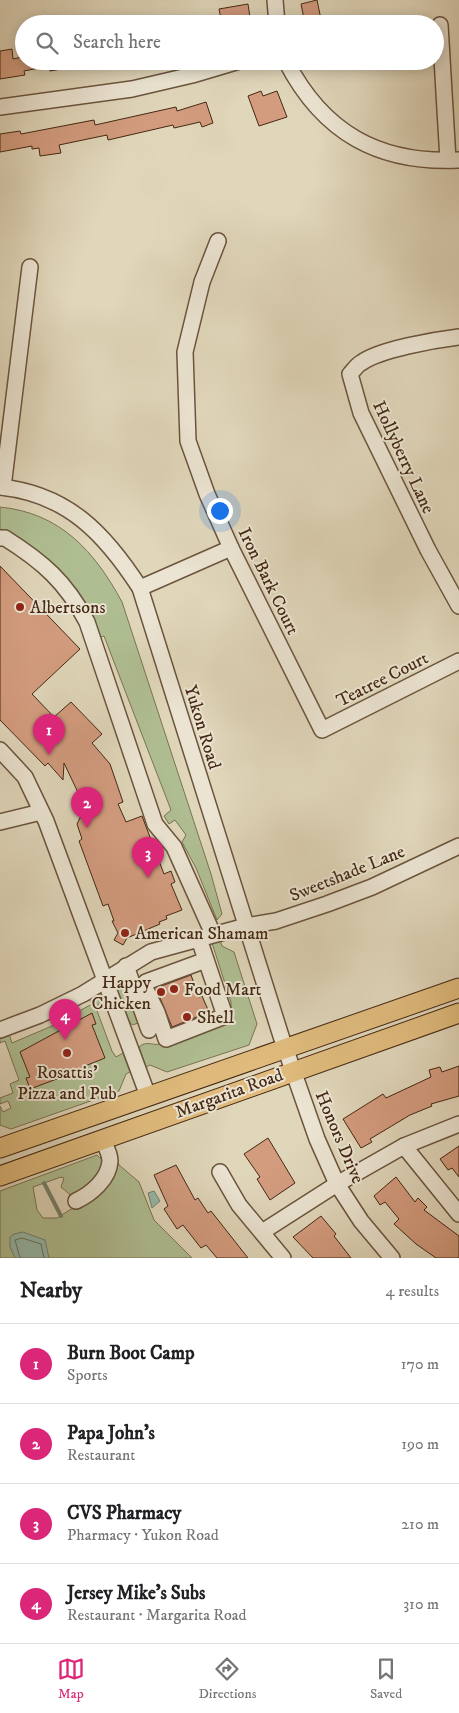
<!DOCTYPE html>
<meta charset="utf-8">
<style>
:root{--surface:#fff;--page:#f6f6f6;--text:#202124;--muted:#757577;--line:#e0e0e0;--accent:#db2777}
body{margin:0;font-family:"IM FELL DW Pica",serif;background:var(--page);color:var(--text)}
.you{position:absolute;left:219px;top:510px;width:18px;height:18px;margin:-12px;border:4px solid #fff;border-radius:50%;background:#1a73e8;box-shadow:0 0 0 8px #1a73e833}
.badge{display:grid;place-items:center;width:32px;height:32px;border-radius:50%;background:var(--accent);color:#fff;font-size:16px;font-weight:700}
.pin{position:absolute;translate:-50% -41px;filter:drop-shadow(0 1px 2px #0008)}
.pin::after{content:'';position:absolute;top:26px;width:18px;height:15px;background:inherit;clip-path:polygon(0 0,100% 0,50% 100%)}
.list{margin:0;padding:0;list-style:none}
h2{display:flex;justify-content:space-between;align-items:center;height:65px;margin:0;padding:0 20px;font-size:21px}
h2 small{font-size:16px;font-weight:400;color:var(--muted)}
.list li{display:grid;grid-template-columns:32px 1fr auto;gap:15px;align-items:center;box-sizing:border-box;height:80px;padding:0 20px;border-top:1px solid var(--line)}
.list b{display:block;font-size:19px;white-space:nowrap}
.list p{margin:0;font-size:16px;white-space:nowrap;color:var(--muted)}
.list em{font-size:16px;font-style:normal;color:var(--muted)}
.icon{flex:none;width:28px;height:28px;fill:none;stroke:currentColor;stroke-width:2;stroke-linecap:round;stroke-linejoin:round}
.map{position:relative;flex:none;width:459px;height:1258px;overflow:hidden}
.search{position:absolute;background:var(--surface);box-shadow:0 2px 12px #0003;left:15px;right:15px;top:15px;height:55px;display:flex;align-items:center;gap:12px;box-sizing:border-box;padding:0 18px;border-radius:28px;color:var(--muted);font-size:19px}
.sheet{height:385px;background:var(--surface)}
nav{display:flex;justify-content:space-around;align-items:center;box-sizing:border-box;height:70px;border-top:1px solid var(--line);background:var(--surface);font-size:14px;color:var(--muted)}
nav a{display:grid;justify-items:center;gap:2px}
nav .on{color:var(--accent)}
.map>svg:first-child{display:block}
.green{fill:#afbe92;stroke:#7a7352;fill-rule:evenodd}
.water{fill:#95baaa;stroke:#75806e}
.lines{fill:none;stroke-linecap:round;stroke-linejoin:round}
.shore{stroke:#6c715e;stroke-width:1}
.stream{stroke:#75806e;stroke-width:4}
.building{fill:#d39c7f;stroke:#442813}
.minor-casing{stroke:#6b543d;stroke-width:18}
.major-casing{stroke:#442813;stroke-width:21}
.minor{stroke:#ebe4d2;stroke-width:15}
.major{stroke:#e0bb7d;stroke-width:19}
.poi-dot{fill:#8f2418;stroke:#ebe4d2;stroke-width:2}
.labels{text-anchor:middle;stroke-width:4;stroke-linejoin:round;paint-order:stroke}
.street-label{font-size:18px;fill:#442813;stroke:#ebe4d2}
.poi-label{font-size:18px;fill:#442813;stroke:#ebe4d2;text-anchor:start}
</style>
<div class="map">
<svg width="459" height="1258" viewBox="0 0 459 1258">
<rect width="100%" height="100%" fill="#e0d6ba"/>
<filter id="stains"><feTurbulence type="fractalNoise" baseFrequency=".004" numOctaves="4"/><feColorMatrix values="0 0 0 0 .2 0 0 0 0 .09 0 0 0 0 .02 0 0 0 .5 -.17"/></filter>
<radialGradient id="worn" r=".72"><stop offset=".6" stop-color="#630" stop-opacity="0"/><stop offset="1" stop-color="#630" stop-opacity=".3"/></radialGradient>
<g class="green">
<path d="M 0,507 C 61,513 95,552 122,602 L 211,874 L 222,914 L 217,920 L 196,868 L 182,842 L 186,835 L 175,820 L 169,824 L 164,816 L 171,810 L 104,636 L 98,638 L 25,544 L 0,529 Z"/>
<path d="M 220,940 L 222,946 L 234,952 L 257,1024 L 249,1045 L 167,1072 L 150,1065 L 146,1067 L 139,1047 C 147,1040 152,1046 161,1044 C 184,1039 214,1029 231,1014 L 231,1002 L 212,943 Z"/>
<path d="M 122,976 L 130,993 L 126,995 L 131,1006 L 135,1005 L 140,1022 L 133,1025 L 130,1023 L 114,982 Z"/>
<path d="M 100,991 L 104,997 L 96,1008 L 112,1051 L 116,1057 L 123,1053 L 130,1072 L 126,1074 L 119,1091 L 11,1129 L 0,1125 L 0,1106 L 3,1112 L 11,1108 L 8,1101 L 0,1104 L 0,1098 L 13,1093 L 10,1084 L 19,1080 L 5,1041 L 0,1043 L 0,1037 L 9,1034 L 12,1043 L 52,1026 L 92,1004 L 88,997 Z"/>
<path d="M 114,1153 L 119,1165 L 139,1182 L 154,1220 L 192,1258 L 0,1258 L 0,1191 L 97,1155 L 100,1158 ZM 61,1177 L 64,1178 L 61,1187 L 74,1198 L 76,1206 L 57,1218 L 43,1218 L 37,1210 L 33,1187 Z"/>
</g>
<g class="water">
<path d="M 154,1191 L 160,1201 L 152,1208 L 148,1193 Z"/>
<path d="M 23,1232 L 45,1240 L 49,1258 L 15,1258 L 10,1247 L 10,1237 L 14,1234 Z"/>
</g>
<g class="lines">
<path class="shore" d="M 20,1258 L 15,1240 L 22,1238 L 41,1244 L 44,1258"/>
<path class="stream" d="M 44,1183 L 61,1216"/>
</g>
<g class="building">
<path d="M 317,0 L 322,24 L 305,24 L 301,4 Z"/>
<path d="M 248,4 L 251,24 L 222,24 L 219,9 Z"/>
<path d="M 12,49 L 13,59 L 22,57 L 23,61 L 77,61 L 78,66 L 50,71 L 49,66 L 24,71 L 25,75 L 0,79 L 0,51 Z"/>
<path d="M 261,91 L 263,96 L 277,91 L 287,117 L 259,126 L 248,96 Z"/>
<path d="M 206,102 L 213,123 L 202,127 L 200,122 L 174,128 L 173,125 L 108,140 L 107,135 L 59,145 L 61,153 L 40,156 L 39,148 L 32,149 L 32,146 L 0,152 L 0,134 L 20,131 L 21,134 L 94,120 L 95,125 L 176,107 L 177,111 Z"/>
<path d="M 0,566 L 80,649 L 32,694 L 54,717 L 71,702 L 102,734 L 92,743 L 110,764 L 123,802 L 118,804 L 126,822 L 142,816 L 164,874 L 171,871 L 175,882 L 171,884 L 182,910 L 166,916 L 167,919 L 159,922 L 160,924 L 127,938 L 123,945 L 114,940 L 118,933 L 112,921 L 114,921 L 108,904 L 103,906 L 79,841 L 82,839 L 77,824 L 81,816 L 83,803 L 64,763 L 63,780 L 48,763 L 45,766 L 0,720 Z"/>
<path d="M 191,975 L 199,997 L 202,996 L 209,1012 L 172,1027 L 156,988 Z"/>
<path d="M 92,1013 L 96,1024 L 92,1025 L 105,1058 L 85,1066 L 86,1068 L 30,1089 L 26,1078 L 30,1077 L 20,1052 Z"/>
<path d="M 459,1066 L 459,1096 L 431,1104 L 432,1106 L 410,1115 L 370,1139 L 372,1142 L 361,1148 L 343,1119 L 383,1094 L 386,1098 L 431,1077 L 429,1070 L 440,1067 L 442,1072 Z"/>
<path d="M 268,1138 L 295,1183 L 270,1200 L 257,1179 L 260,1177 L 244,1154 Z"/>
<path d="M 459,1146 L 459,1177 L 452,1168 L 448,1170 L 440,1159 Z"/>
<path d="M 176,1165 L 195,1200 L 198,1198 L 208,1213 L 211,1211 L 248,1258 L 217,1258 L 206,1245 L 201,1248 L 183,1225 L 177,1229 L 164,1209 L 168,1206 L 154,1175 Z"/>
<path d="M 396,1177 L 415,1202 L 418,1198 L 427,1207 L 424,1210 L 459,1236 L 459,1258 L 436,1258 L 416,1244 L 394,1224 L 399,1219 L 385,1202 L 380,1205 L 374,1196 Z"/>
<path d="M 321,1216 L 336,1234 L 334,1236 L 351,1258 L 313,1258 L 293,1237 Z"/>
</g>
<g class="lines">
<g class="minor-casing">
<g id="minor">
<path d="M 275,0 L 277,24"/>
<path d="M 440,25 L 448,160"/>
<path d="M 286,61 C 323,133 379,164 459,160"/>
<path d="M 0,107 L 132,89 L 192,75 L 239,61"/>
<path d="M 218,241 L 202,282 L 185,352 L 188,441 L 207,494 L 231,548 L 322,730 L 459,661"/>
<path d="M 459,337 C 435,340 380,349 361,363 C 357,365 353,371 350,374 L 361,413 L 428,550 L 459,606"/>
<path d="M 0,487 C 68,494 105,534 140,588 L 281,1036 L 317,1139 L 337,1184 L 361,1221 L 392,1258"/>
<path d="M 3,487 L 30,267"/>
<path d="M 0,538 L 5,538 C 43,562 66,582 87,622 L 155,824 L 174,847 L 213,934"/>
<path d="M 140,588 L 231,548"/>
<path d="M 0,750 L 25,777 L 46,821 L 148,1096"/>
<path d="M 0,822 L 41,812"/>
<path d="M 199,939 L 225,1016 L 166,1039 L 157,1012 L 145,988 L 146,982 L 206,960"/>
<path d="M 126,966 L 149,1030"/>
<path d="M 0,1030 L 40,1015 L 83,994 L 151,952 L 246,926 L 276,921 L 327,904 L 372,887 L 459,846"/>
<path d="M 404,1146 L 459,1214"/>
<path d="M 220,1172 L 239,1205 L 283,1258"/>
<path d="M 76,1201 C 91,1194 109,1179 110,1161 C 110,1153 105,1145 102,1139"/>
<path d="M 262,1232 L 337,1184 L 404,1146 L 459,1124"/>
</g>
</g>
<g class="major-casing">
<g id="major">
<path d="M 0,1148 L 459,988"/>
<path d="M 0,1176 L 459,1013"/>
</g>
</g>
<use href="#minor" class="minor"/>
<use href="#major" class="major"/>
</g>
<g class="poi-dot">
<circle cx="20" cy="607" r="5"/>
<circle cx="125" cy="933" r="5"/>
<circle cx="174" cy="989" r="5"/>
<circle cx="161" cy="992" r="5"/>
<circle cx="187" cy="1017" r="5"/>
<circle cx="67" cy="1053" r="5"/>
</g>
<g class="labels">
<g class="street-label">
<text transform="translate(404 457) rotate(65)" y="6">Hollyberry Lane</text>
<text transform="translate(269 581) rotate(64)" y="6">Iron Bark Court</text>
<text transform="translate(382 679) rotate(-27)" y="6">Teatree Court</text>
<text transform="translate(203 727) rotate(73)" y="6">Yukon Road</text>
<text transform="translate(347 873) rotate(-22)" y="6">Sweetshade Lane</text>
<text transform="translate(229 1093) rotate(-20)" y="6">Margarita Road</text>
<text transform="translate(340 1137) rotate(67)" y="6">Honors Drive</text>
</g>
<g class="poi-label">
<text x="30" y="613">Albertsons</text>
<text x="135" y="939">American Shamam</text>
<text x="151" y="988" text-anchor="end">Happy<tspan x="151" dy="21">Chicken</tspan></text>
<text x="184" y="995">Food Mart</text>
<text x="197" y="1023">Shell</text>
<text x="67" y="1078" text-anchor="middle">Rosattis'<tspan x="67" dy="21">Pizza and Pub</tspan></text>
</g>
</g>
<rect width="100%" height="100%" filter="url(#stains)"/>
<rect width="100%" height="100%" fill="url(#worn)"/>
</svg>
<div class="you"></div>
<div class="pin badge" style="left:49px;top:755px">1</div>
<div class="pin badge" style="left:87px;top:828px">2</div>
<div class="pin badge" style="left:148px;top:878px">3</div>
<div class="pin badge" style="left:65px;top:1040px">4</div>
<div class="search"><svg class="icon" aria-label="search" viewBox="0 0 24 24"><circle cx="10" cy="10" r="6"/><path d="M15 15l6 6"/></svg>Search here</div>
</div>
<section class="sheet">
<h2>Nearby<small>4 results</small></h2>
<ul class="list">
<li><span class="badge">1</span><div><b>Burn Boot Camp</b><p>Sports</p></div><em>170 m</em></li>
<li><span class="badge">2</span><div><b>Papa John's</b><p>Restaurant</p></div><em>190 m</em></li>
<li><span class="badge">3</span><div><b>CVS Pharmacy</b><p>Pharmacy · Yukon Road</p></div><em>210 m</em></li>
<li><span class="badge">4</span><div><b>Jersey Mike's Subs</b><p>Restaurant · Margarita Road</p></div><em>310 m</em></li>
</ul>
</section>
<nav>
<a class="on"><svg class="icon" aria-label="map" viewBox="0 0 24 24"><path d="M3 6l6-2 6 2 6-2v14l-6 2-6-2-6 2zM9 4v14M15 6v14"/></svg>Map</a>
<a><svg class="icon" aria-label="directions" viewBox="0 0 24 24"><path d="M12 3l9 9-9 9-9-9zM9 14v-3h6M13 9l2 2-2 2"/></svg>Directions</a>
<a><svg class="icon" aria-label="saved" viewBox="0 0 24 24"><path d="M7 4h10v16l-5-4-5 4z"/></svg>Saved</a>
</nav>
